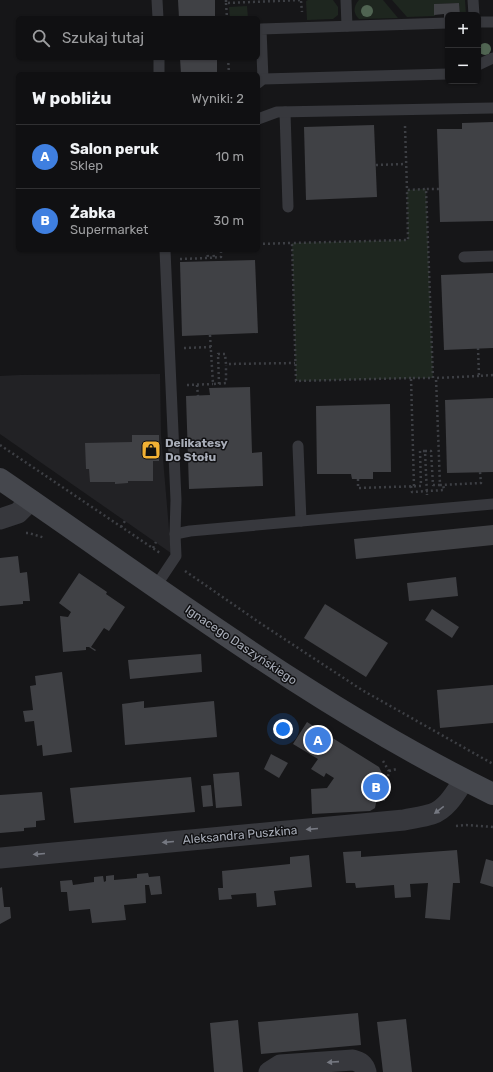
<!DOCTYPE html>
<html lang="pl">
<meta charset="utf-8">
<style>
:root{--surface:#101012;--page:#19191b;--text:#f1f3f6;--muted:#9c9d9f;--line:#303032;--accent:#0b8043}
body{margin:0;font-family:Rubik,sans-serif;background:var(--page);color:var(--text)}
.controls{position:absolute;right:12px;top:12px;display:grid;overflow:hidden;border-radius:6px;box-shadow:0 1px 3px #0004}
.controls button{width:36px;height:36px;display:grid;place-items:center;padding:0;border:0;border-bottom:1px solid var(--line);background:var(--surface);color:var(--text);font:20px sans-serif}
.you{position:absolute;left:283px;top:729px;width:14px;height:14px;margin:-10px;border:3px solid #fff;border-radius:50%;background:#1a73e8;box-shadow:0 0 0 6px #1a73e833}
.badge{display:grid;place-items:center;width:26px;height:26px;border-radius:50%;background:var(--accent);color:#fff;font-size:13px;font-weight:700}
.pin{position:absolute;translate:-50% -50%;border:2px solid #fff;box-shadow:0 1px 4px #0006}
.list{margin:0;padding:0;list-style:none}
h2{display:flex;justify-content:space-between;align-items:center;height:52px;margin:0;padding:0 16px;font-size:17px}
h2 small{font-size:13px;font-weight:400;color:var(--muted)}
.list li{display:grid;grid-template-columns:26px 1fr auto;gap:12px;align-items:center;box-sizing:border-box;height:64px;padding:0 16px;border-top:1px solid var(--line)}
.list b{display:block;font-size:15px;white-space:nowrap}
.list p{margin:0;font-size:13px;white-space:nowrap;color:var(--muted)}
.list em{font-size:13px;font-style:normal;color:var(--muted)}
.icon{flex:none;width:22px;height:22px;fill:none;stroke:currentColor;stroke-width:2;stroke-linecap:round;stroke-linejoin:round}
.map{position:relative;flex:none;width:493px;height:1072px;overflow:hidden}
.search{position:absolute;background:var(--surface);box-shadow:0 1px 3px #0004;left:16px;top:16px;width:244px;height:44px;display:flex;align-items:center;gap:10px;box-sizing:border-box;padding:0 14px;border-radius:6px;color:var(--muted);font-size:15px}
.panel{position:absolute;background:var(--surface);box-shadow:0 1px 3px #0004;left:16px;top:72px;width:244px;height:180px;border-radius:6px}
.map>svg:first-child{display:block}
.built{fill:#222225}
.green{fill:#1e261f}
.building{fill:#404145}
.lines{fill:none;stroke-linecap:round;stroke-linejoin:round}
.path{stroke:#3d3f44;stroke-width:2.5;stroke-dasharray:2 3;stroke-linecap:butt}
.lane{stroke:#37383d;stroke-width:11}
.street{stroke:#37383d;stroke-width:21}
.secondary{stroke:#45474d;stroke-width:22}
.tree{fill:#506452}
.oneway{fill:#757881}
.labels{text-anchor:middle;stroke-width:3;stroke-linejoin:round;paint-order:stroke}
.poi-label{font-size:12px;font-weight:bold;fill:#a8adb8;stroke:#111113;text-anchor:start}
.street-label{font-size:12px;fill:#a8adb8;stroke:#111113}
</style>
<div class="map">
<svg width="493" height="1072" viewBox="0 0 493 1072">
<rect width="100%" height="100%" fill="#161618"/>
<path class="built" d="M 160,374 L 161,435 L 171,553 L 0,434 L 0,376 L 20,375 Z"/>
<g class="green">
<path d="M 308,0 L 333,0 L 338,7 L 338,15 L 333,19 L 307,20 L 306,1 Z"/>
<path d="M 359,0 L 383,0 L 398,18 L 359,19 C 353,13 353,7 359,0 Z"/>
<path d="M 392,0 L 465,0 L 466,15 L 460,15 L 459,3 L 434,4 L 435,16 L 407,17 Z"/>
<path d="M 247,6 L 248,18 L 230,18 L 229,7 Z"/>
<path d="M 426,189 L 433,378 L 296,381 L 292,243 L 408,240 L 407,190 Z"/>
</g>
<g class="building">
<path d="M 178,0 L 215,0 L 215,18 L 179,18 Z"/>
<path d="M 459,3 L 460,15 L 448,15 L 448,18 L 444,18 L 444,14 L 434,15 L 434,4 Z"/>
<path d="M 180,58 L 217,58 L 217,74 L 181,74 Z"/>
<path d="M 493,122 L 493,221 L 440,222 L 437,129 L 462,129 L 462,123 Z"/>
<path d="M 374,125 L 377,197 L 306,200 L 304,127 Z"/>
<path d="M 255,260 L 258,333 L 182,336 L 180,262 Z"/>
<path d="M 493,273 L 493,348 L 444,350 L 441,275 Z"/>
<path d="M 250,387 L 252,453 L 262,452 L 263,486 L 189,489 L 186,396 L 210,395 L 209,388 Z"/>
<path d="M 493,398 L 493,472 L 447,473 L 445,400 Z"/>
<path d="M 390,404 L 391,472 L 373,472 L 373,479 L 352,479 L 351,474 L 317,474 L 316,406 Z"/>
<path d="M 132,435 L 159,435 L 159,461 L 153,461 L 153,481 L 128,481 L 128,483 L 115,484 L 115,482 L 90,482 L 89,469 L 86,469 L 85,443 L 132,442 Z"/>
<path d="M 493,525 L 493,545 L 356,559 L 354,539 Z"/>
<path d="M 18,556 L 20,573 L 27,572 L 30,601 L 23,601 L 23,604 L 0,606 L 0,558 Z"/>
<path d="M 79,573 L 107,592 L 106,594 L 125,607 L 109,631 L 104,628 L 91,647 L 96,650 L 95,651 L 89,647 L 86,647 L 86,650 L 63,652 L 60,616 L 68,617 L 71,612 L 59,603 Z"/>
<path d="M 456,577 L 458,596 L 409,601 L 407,583 Z"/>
<path d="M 325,604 L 388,643 L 366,677 L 304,638 Z"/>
<path d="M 432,609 L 459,627 L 452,638 L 425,620 Z"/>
<path d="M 201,654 L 202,672 L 130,679 L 128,660 Z"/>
<path d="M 62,672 L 72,752 L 43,756 L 42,745 L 37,746 L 34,721 L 25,722 L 23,711 L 33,710 L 30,686 L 36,685 L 35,676 Z"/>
<path d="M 493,685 L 493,723 L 440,728 L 437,690 Z"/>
<path d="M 144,701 L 144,708 L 214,701 L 217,737 L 125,745 L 122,704 Z"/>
<path d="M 307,722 L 379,767 L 382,773 L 375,808 L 370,811 L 312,814 L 311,789 L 327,788 L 334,778 L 326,773 L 324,777 L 311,769 L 318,759 L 293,744 Z"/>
<path d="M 271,754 L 288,763 L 279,778 L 264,769 Z"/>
<path d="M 239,772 L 242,806 L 216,808 L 213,774 Z"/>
<path d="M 191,777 L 195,812 L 74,823 L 70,788 Z"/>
<path d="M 211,785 L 213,806 L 203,807 L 201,786 Z"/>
<path d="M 42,792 L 45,820 L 36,821 L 36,827 L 24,828 L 24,831 L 0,833 L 0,795 Z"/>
<path d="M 457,850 L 460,883 L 453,883 L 450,920 L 425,918 L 428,883 L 410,884 L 411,897 L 395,898 L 394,885 L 356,888 L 355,883 L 346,883 L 343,852 L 361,851 L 361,857 Z"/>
<path d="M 309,855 L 312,887 L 274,891 L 276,905 L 257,907 L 256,893 L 231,895 L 232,899 L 219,900 L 218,888 L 223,888 L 222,871 L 290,864 L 290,857 Z"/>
<path d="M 486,859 L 493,861 L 493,887 L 480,883 Z"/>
<path d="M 148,873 L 149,877 L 160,876 L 162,894 L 151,895 L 149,885 L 145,885 L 146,903 L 124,905 L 126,920 L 92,923 L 90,909 L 69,911 L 67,892 L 61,892 L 60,881 L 72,880 L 73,885 L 94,882 L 94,877 L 103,876 L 104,882 L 106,881 L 106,876 L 114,875 L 114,880 L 137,878 L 137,874 Z"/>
<path d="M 2,887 L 4,907 L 10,907 L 11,918 L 0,924 L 0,888 Z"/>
<path d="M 358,1013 L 361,1045 L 261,1054 L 258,1022 Z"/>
<path d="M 406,1019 L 412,1072 L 383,1072 L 377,1022 Z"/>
<path d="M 238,1020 L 243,1072 L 214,1072 L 210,1023 Z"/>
</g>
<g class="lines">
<g class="path">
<path d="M 226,0 L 226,3 L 302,0"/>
<path d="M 301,1 L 302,12"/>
<path d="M 226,3 L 227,18"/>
<path d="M 228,58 L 229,74"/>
<path d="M 405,126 L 407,190"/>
<path d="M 376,165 L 406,164"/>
<path d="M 258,244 L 292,243"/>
<path d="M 207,250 L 208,258 L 221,257 L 221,250"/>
<path d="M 213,250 L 214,258"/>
<path d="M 180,259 L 208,258"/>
<path d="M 210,335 L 213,384 L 226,383 L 226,365"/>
<path d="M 184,348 L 211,347"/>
<path d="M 478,348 L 479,376 L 493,375"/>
<path d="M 479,376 L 436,378 L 440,485 L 481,483 L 480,472"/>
<path d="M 411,378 L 296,381 L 292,243 L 408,240 L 407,190 L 426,189"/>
<path d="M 433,378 L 426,189 L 439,189"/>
<path d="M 219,384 L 218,354 L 225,354 L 226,364 L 295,363"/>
<path d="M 187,385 L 213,384"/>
<path d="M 197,385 L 198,396"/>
<path d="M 0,445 L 160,553"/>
<path d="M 425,451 L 431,451 L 433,485 L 440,485"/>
<path d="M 358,479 L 358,488 L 421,486 L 420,451 L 425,451 L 427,495"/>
<path d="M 411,486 L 412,492 L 444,490 L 443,484"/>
<path d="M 414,486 L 411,378 L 433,378"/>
<path d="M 121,527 L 125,521"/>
<path d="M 26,533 L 29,533 L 45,538"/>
<path d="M 153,548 L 156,542"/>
<path d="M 185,571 L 263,625 L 362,690 L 493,764"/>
<path d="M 383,761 L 389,771 L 383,802"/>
<path d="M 389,771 L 397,769"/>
<path d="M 456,826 L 466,825 L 493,827"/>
</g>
<g class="lane">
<path d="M 157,0 L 158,18"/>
<path d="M 346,0 L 347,26"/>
<path d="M 473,0 L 474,15"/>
<path d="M 478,22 L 493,22"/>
<path d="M 159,58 L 159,74"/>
<path d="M 478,65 L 493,58"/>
<path d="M 263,79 L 261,29 L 448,23"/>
<path d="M 258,83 L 263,79 L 448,74"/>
<path d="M 285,112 L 288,207"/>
<path d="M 258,119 L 277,112 L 493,108"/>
<path d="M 464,257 L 493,256"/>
<path d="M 298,446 L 301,521"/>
<path d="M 175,534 L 190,531 L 493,504"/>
<path d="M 156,586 L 176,556 L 175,534 L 176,500 L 165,250"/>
</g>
<g class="street">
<path d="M 0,519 L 18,513 L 31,500"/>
<path d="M 0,858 L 404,820 C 413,818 423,817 432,814 C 447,809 456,792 464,780"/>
<path d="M 269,1072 L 280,1065 L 353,1060 C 360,1062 364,1064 366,1072"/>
</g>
<path class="secondary" d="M 0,479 C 161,589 317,708 493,794"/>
</g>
<g class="tree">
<circle cx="367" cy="11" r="6"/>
<circle cx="485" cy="49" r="6"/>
</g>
<defs><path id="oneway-solid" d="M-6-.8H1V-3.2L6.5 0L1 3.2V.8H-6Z"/></defs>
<g class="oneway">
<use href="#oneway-solid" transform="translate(439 810) rotate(143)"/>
<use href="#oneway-solid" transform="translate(312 829) rotate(175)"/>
<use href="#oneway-solid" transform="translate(168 842) rotate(175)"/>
<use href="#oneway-solid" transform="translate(39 854) rotate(175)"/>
<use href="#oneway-solid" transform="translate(333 1062) rotate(176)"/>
</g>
<defs>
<g id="shop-square" transform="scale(1)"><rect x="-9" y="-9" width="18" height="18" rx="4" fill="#f2b134" stroke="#111113"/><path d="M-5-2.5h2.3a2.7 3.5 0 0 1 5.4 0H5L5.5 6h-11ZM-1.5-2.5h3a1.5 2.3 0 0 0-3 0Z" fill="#111"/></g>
</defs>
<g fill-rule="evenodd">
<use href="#shop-square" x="151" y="450"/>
</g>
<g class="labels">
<g class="poi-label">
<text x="165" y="447">Delikatesy<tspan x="165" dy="14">Do Stołu</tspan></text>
</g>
<g class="street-label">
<text transform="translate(241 645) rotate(34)" y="4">Ignacego Daszyńskiego</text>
<text transform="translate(240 835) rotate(-5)" y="4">Aleksandra Puszkina</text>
</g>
</g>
</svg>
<div class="controls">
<button>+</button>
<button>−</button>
</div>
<div class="you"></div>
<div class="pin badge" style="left:318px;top:740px;background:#3f7fe0">A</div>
<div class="pin badge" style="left:376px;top:787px;background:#3f7fe0">B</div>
<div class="search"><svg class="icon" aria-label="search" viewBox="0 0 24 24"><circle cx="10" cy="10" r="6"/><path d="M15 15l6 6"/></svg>Szukaj tutaj</div>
<section class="panel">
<h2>W pobliżu<small>Wyniki: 2</small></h2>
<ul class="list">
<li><span class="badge" style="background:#3f7fe0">A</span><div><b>Salon peruk</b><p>Sklep</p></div><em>10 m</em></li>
<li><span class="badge" style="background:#3f7fe0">B</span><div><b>Żabka</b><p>Supermarket</p></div><em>30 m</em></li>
</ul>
</section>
</div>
